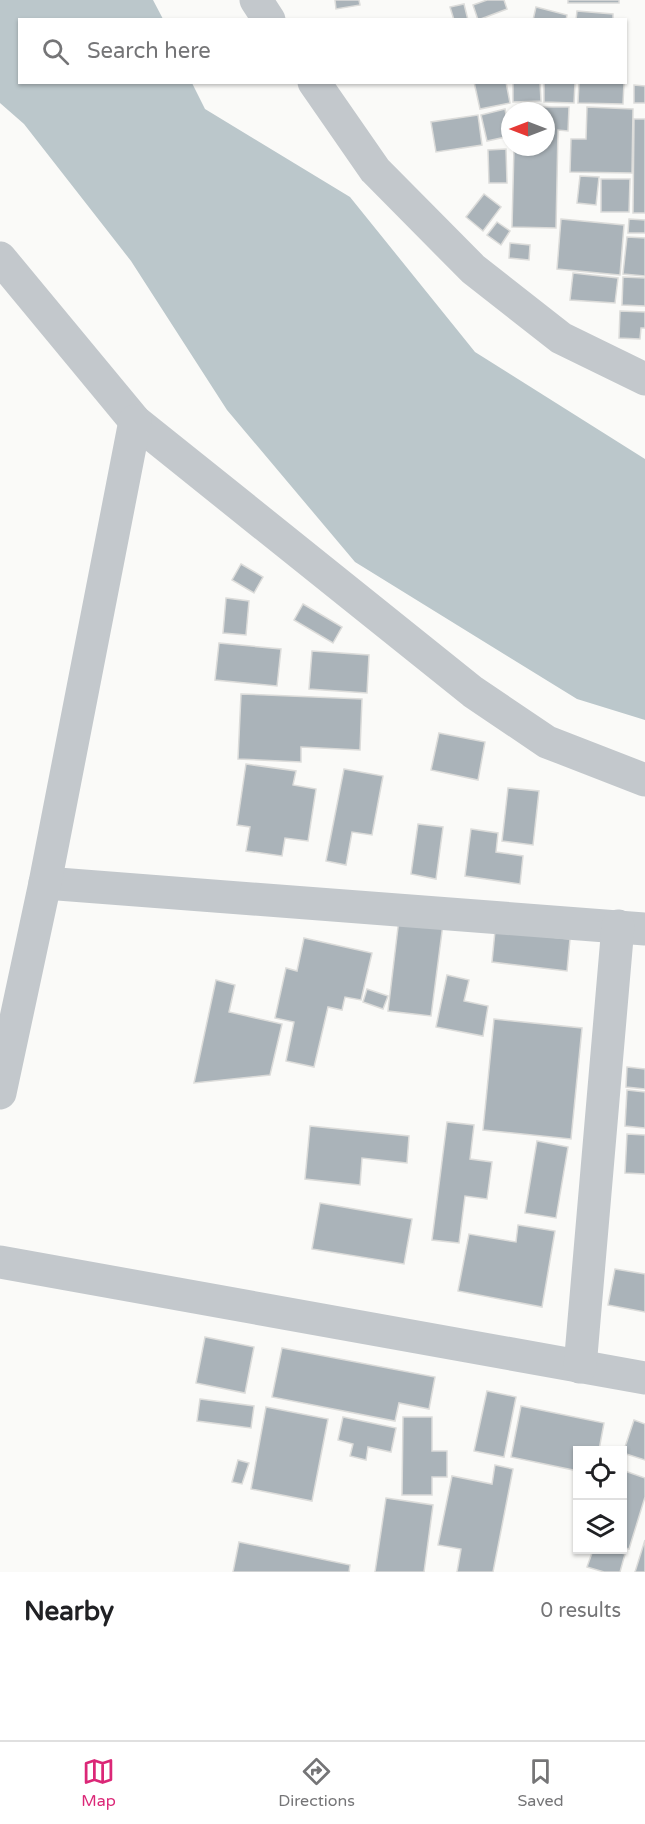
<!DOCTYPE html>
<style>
:root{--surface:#fff;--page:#f6f6f6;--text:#202124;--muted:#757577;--line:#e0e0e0;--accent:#db2777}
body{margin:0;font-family:"Varela Round",sans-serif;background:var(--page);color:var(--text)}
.controls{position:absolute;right:18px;bottom:18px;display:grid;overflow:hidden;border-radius:0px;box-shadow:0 2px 4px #0004}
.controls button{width:54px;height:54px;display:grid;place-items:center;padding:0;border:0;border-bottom:2px solid var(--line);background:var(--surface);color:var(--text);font:30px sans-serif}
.compass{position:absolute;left:501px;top:102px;width:54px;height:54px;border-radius:50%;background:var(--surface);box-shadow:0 2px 4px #0004;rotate:270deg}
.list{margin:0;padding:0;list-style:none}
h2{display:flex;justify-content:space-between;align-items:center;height:78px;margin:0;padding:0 24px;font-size:26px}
h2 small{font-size:20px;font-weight:400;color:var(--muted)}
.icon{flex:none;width:33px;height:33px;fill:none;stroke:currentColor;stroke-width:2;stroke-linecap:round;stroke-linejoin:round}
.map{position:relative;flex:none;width:645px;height:1572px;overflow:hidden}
.search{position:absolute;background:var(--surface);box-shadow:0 2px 4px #0004;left:18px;right:18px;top:18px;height:66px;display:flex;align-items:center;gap:15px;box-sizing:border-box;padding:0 21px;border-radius:0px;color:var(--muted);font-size:22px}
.sheet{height:168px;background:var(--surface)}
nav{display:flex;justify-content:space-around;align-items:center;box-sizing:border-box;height:84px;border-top:2px solid var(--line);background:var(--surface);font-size:16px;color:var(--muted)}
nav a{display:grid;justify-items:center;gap:3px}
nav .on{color:var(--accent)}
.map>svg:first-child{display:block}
.water{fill:#bbc7cb}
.building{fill:#aab3b9;stroke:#dcdcda;stroke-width:1.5}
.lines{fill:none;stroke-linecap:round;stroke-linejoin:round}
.minor{stroke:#c3c8cc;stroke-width:33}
</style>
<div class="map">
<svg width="645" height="1572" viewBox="0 0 645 1572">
<rect width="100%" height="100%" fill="#fafaf8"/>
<path class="water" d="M 0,0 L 153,0 L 163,19 L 20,20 L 20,82 L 192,83 L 205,109 L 350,197 L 475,352 L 645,459 L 645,720 L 577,699 L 355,562 L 227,410 L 131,261 L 24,124 L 0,103 Z"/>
<g class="building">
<path d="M 335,0 L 359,0 L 360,5 L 336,9 Z"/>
<path d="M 487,0 L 504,0 L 507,9 L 478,20 L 473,5 Z"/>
<rect x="568" y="0" width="51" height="3"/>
<path d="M 464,4 L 468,20 L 454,20 L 450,7 Z"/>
<path d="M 536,7 L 567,15 L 566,20 L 533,20 Z"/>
<path d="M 577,11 L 613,14 L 613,20 L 576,20 Z"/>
<path d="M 474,82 L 506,82 L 510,103 L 480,109 Z"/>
<path d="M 513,82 L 540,82 L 541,101 L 513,102 Z"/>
<path d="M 544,82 L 575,82 L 574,103 L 544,102 Z"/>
<path d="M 579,82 L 624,82 L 623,104 L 578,103 Z"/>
<path d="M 634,85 L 645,86 L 645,103 L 634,103 Z"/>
<path d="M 521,107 L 569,107 L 568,131 L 558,130 L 556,228 L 512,227 L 514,147 L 546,147 L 546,111 L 521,111 Z"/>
<path d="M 587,107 L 633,109 L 632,173 L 570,172 L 571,139 L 586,139 Z"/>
<path d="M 505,109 L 510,136 L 487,141 L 481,115 Z"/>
<path d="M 478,115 L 482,145 L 436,152 L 431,122 Z"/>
<path d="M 634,119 L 645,119 L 645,213 L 633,213 Z"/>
<path d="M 506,149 L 507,183 L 489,183 L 488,150 Z"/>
<path d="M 580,176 L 599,177 L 596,205 L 577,203 Z"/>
<path d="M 601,179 L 630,179 L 629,212 L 601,212 Z"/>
<path d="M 484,194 L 501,207 L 483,231 L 466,217 Z"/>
<path d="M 561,219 L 624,225 L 620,275 L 557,269 Z"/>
<path d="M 629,219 L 645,220 L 645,233 L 628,233 Z"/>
<path d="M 497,222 L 510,231 L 501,245 L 487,235 Z"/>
<path d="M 627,237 L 645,238 L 645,276 L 623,274 Z"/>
<path d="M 510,243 L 530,245 L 529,260 L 509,258 Z"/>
<path d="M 573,273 L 618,278 L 615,303 L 570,300 Z"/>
<path d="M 623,277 L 645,278 L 645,306 L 622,305 Z"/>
<path d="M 620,311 L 645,312 L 645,328 L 641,328 L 640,339 L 619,338 Z"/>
<path d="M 241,564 L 263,577 L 254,593 L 232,580 Z"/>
<path d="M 226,598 L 249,601 L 246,635 L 223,633 Z"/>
<path d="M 303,604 L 342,627 L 333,643 L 294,620 Z"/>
<path d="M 219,643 L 281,649 L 277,686 L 215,680 Z"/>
<path d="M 312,651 L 369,655 L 367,693 L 309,689 Z"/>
<path d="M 241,694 L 362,699 L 360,750 L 301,747 L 301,762 L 238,759 Z"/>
<path d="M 439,733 L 485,742 L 478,780 L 431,770 Z"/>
<path d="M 246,764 L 296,771 L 293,785 L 316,789 L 308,841 L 285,838 L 282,856 L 246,851 L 250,827 L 237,825 Z"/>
<path d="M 344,769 L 383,776 L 372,835 L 352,832 L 346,865 L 326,861 Z"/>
<path d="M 508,788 L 539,791 L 533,845 L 502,841 Z"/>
<path d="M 418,824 L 443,827 L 436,879 L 411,874 Z"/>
<path d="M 471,829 L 498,833 L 496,852 L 523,856 L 520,884 L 465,876 Z"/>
<path d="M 399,919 L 443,924 L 431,1016 L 388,1011 Z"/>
<path d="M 495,931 L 570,939 L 567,971 L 492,962 Z"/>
<path d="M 304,938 L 372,953 L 361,1000 L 345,997 L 342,1010 L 328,1007 L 314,1067 L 286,1061 L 294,1022 L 275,1018 L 286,968 L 297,971 Z"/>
<path d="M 447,975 L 469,980 L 464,1001 L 488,1006 L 483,1036 L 436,1027 Z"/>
<path d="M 216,980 L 235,985 L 229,1012 L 282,1024 L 270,1075 L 194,1083 Z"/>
<path d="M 367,989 L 388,996 L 383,1009 L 363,1002 Z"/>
<path d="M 494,1019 L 582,1028 L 571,1139 L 483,1130 Z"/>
<path d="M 627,1067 L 645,1069 L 645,1089 L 626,1087 Z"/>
<path d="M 627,1090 L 645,1092 L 645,1128 L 625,1126 Z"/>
<path d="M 447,1122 L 474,1125 L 470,1159 L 492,1162 L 487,1199 L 465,1196 L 459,1243 L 432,1240 Z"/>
<path d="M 310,1126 L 409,1136 L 407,1163 L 362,1158 L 360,1185 L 305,1179 Z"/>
<path d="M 627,1134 L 645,1135 L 645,1174 L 625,1173 Z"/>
<path d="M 537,1141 L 568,1147 L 556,1218 L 525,1213 Z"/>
<path d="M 320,1203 L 412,1219 L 404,1264 L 312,1249 Z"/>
<path d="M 518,1225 L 555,1231 L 542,1307 L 458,1291 L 469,1234 L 516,1242 Z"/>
<path d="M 615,1269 L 645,1274 L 645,1312 L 608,1305 Z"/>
<path d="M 205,1337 L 254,1347 L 245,1393 L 196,1383 Z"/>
<path d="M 282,1348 L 435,1377 L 429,1409 L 399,1403 L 395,1421 L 272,1397 Z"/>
<path d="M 487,1391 L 516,1397 L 504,1457 L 474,1451 Z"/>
<path d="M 200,1399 L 254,1406 L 251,1428 L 197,1421 Z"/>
<path d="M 521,1406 L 604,1423 L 599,1450 L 578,1450 L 578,1471 L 511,1457 Z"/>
<path d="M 266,1407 L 328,1419 L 312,1501 L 251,1489 Z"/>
<path d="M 343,1417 L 396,1428 L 391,1452 L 368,1447 L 366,1460 L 350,1456 L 353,1444 L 338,1440 Z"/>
<path d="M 403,1417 L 432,1417 L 432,1451 L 447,1451 L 447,1477 L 432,1477 L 432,1495 L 402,1495 Z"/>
<path d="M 634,1420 L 645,1424 L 645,1460 L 623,1453 Z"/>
<path d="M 238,1460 L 249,1463 L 242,1484 L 232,1482 Z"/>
<path d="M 495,1465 L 513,1469 L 493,1572 L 457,1572 L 461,1549 L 438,1545 L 452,1476 L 492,1484 Z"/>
<path d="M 622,1470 L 645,1478 L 645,1497 L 629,1549 L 622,1547 Z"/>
<path d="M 386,1498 L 433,1505 L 424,1572 L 375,1572 Z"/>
<path d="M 645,1540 L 645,1572 L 635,1572 Z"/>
<path d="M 239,1542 L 350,1565 L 349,1572 L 233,1572 Z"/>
<path d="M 593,1550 L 610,1550 L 625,1554 L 620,1572 L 604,1572 L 587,1567 Z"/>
</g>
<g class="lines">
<g class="minor">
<path d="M 256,0 L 269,20"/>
<path d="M 314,82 L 375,170 L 473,269 L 561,338 L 645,379"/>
<path d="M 0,258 L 135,421 L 473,692 L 547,742 L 645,780"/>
<path d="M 45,883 L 645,929"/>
<path d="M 0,1093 L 45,883 L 135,421"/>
<path d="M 0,1262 L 645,1378"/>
<path d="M 580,1367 L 618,926"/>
</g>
</g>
</svg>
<div class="controls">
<button><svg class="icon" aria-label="locate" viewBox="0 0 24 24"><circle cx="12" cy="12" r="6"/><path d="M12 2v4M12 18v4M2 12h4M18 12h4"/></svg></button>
<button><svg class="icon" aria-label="layers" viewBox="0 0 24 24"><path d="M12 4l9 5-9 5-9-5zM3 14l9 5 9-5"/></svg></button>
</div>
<svg class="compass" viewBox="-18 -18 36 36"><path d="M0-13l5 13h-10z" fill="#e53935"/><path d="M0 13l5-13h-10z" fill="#757577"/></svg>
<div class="search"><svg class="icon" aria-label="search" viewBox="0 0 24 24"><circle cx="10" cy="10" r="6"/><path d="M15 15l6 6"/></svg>Search here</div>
</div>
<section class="sheet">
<h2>Nearby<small>0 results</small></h2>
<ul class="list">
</ul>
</section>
<nav>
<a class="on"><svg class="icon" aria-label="map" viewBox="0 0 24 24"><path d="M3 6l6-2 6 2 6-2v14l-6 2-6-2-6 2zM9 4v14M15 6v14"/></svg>Map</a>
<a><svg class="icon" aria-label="directions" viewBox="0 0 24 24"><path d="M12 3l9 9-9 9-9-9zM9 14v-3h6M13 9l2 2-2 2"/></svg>Directions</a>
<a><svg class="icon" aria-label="saved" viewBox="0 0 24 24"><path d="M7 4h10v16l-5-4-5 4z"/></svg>Saved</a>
</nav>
